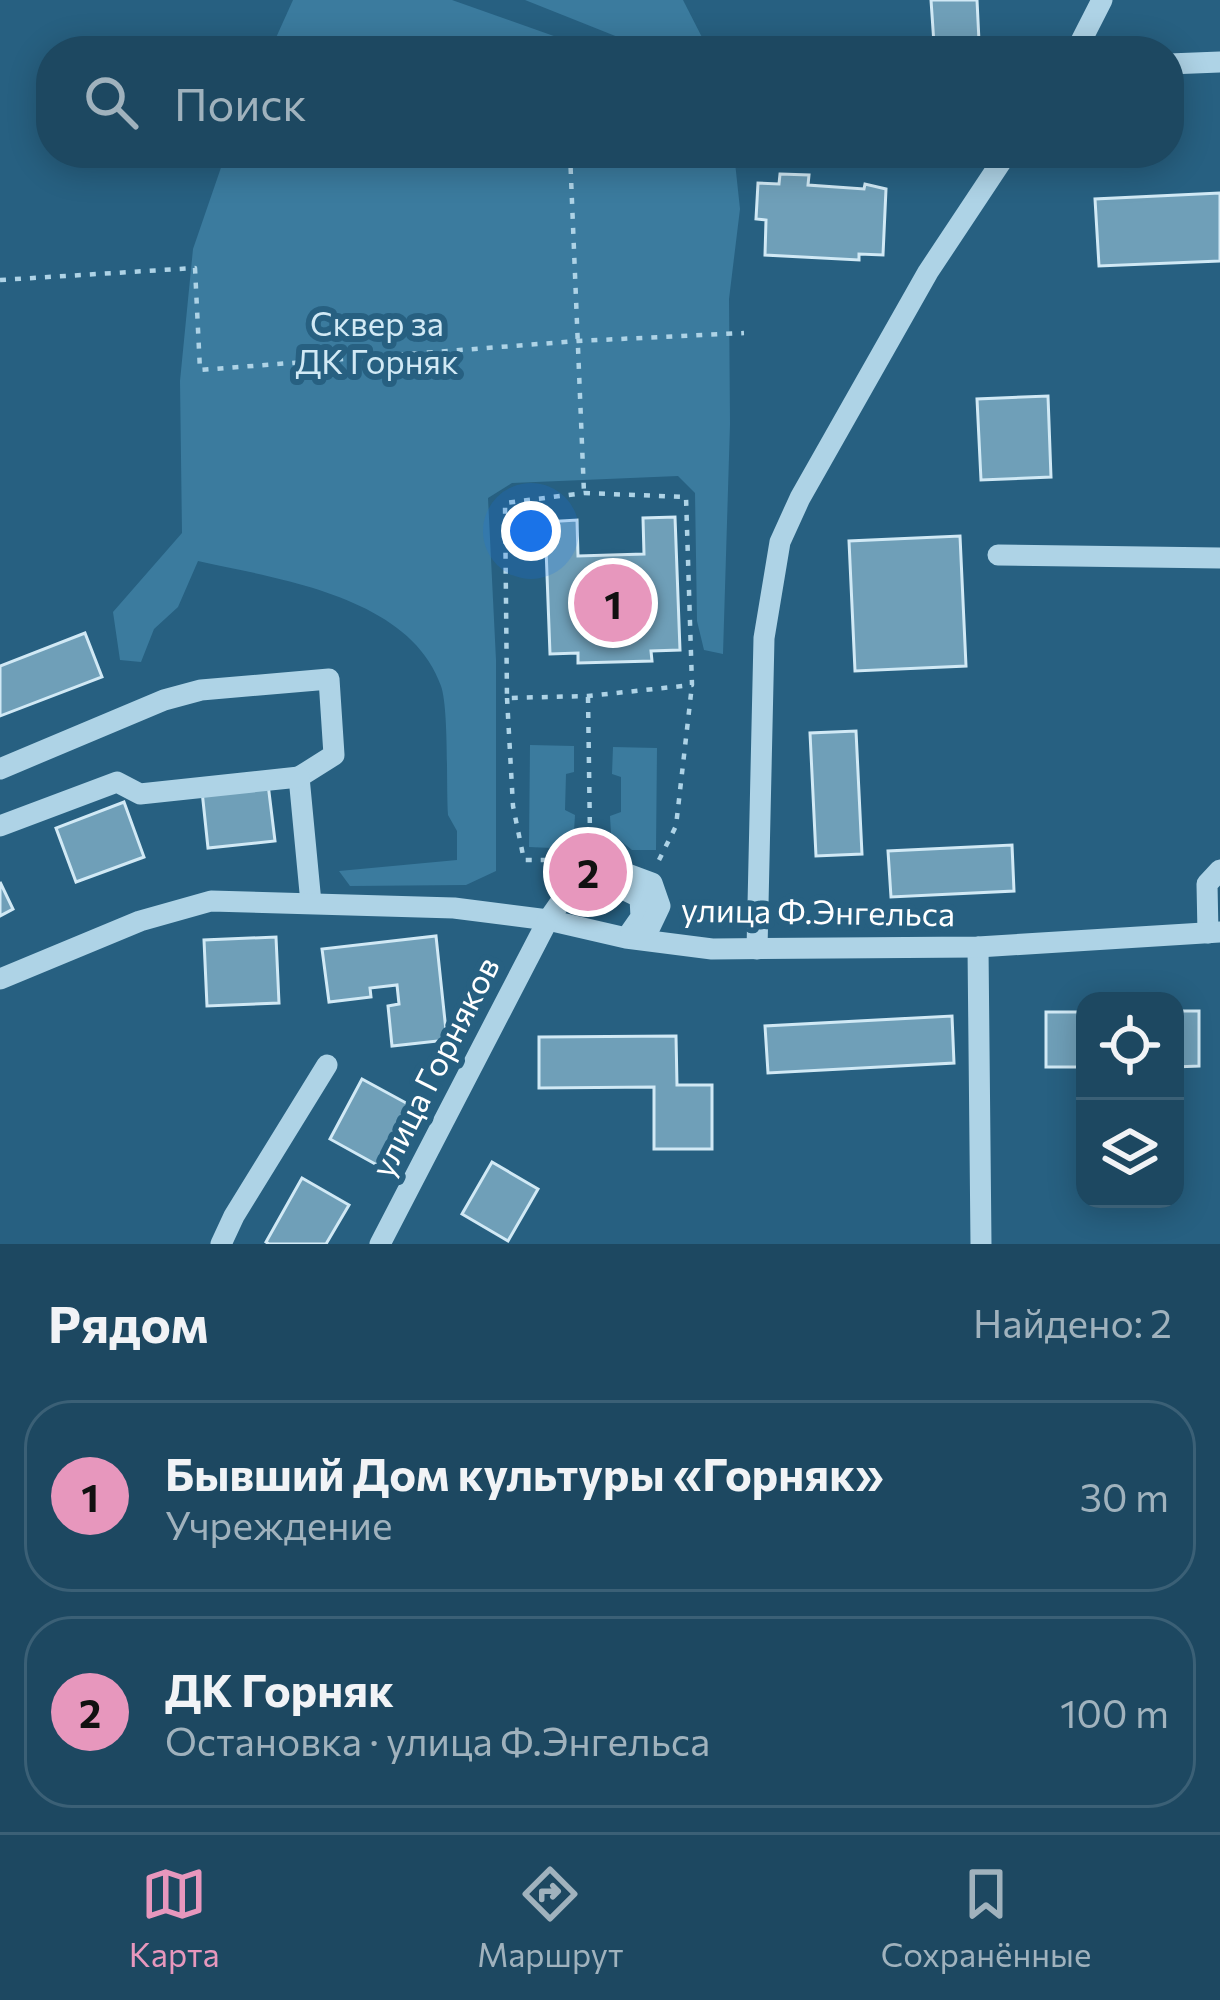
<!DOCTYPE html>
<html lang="ru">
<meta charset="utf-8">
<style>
:root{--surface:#1d4861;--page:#254f67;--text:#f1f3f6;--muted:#a0b2bd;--line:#3b6076;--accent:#e797bd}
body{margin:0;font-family:Commissioner,sans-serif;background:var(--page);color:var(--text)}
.controls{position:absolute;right:36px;bottom:36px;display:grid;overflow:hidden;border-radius:24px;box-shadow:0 6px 30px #0003}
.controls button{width:108px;height:108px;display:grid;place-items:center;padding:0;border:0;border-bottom:3px solid var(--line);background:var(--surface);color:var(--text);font:60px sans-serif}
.you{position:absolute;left:531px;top:531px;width:42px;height:42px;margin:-30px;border:9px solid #fff;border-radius:50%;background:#1a73e8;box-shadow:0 0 0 18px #1a73e833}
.badge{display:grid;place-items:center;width:78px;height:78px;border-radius:50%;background:var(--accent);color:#111;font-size:39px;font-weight:700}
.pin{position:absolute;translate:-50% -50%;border:6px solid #fff;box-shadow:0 3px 12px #0006}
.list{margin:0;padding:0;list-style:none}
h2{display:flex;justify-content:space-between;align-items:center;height:156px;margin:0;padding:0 48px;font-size:51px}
h2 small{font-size:39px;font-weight:400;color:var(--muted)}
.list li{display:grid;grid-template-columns:78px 1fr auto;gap:36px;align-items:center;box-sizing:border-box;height:192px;margin:0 24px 24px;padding:0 24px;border:3px solid var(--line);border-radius:48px}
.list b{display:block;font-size:45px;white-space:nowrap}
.list p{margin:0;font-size:39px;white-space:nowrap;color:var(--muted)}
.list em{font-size:39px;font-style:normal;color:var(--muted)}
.icon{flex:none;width:66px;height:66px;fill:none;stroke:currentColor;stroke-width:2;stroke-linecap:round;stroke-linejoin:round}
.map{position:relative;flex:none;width:1220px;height:1244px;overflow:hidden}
.search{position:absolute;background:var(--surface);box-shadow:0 6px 30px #0003;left:36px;right:36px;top:36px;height:132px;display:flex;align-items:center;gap:30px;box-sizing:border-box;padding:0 42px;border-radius:48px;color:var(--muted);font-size:45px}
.sheet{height:588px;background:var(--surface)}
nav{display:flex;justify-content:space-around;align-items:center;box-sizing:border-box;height:168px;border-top:3px solid var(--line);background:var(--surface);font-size:33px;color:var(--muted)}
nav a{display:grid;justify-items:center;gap:6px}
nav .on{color:var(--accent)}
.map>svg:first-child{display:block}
.green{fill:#3b7b9e}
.building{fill:#6f9fb8;stroke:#d1e9f5;stroke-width:3}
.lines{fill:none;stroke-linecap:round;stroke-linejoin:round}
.path{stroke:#aed3e6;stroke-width:4.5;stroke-dasharray:6 9;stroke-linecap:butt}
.minor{stroke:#aed3e6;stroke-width:21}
.labels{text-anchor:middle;stroke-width:12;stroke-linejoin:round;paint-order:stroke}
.park-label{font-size:33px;fill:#d1e9f5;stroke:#276081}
.street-label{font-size:33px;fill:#fff;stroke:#276081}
</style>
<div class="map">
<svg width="1220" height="1244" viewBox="0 0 1220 1244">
<rect width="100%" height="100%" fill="#276081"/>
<g class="green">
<path d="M 293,0 L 452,0 L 596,51 L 270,51 Z"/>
<path d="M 525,0 L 683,0 L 709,51 L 653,51 Z"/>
<path d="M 226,153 L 734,153 L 740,209 L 729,299 L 730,424 L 723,654 L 704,650 L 697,621 L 695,493 L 678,476 L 512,483 L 488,498 L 496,660 L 496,871 L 466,885 L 350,886 L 339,871 L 457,860 L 457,831 L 448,815 C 446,786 449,709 441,686 C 410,596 278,579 198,561 L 178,607 L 154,629 L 141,662 L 120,660 L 113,612 L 182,533 L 180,381 L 193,249 Z"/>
<path d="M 530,745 L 574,746 L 574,772 L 566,774 L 565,810 L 575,815 L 574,831 L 552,848 L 529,847 Z"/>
<path d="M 613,747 L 657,748 L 656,850 L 632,850 L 611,833 L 610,816 L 621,812 L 621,777 L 612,774 Z"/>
</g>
<g class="building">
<path d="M 931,0 L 977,0 L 979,41 L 934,44 Z"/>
<path d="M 780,174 L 809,175 L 808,185 L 864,189 L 865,184 L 886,189 L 883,255 L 859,254 L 859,260 L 765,255 L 766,220 L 756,219 L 758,183 L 779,184 Z"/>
<path d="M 1220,193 L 1220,261 L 1099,266 L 1095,199 Z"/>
<path d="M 1048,396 L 1051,477 L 981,480 L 977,399 Z"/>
<path d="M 675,517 L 680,650 L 651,651 L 652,661 L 578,663 L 578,653 L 550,654 L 545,522 L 577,520 L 578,556 L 644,554 L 643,518 Z"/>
<path d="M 960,536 L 966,666 L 855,671 L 849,541 Z"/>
<path d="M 85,633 L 102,677 L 0,716 L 0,666 Z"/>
<path d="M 856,731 L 862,854 L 816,856 L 810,733 Z"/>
<path d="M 268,784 L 275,841 L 208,848 L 202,791 Z"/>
<path d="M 124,802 L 144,857 L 76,882 L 56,828 Z"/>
<path d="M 1012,845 L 1014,891 L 891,897 L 888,851 Z"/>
<path d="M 0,882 L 13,909 L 0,916 Z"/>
<path d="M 436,936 L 447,1040 L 392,1046 L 388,1006 L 399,1004 L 397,985 L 370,988 L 371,997 L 329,1002 L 322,949 Z"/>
<path d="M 276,937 L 279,1003 L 207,1006 L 204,940 Z"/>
<path d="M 1175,1011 L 1199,1011 L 1199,1066 L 1175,1067 Z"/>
<rect x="1046" y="1012" width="39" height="55"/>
<path d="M 952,1016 L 954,1063 L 768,1073 L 765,1026 Z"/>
<path d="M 676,1036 L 677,1085 L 712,1085 L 712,1149 L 654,1149 L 654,1087 L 539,1088 L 539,1037 Z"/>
<path d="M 362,1079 L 408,1104 L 377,1165 L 330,1139 Z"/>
<path d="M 492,1162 L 538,1189 L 508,1241 L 462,1214 Z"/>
<path d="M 302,1178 L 349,1205 L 326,1244 L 269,1244 L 266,1242 Z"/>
</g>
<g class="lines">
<g class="path">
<path d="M 566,45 L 566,51"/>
<path d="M 570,153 L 584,493"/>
<path d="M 0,280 L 195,268 L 200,370 L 578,341 L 744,333"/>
<path d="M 584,493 L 686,497 L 692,685 L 588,696 L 507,698 L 505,503 Z"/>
<path d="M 588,697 L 590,836"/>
<path d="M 507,698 L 513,806 L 524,860 L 566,860"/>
<path d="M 659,860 L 676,826 L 692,685"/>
</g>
<g class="minor">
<path d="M 1076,51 L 1102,0"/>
<path d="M 1169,64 L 1220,62"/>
<path d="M 998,555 L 1220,558"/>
<path d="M 0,769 L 164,700 L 201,690 L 329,679 L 334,755 L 299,777 L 311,903"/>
<path d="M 0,826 L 117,782 L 140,794 L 299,777"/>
<path d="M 573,893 L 583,882 C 605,882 622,887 640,898 L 641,917 L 627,937"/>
<path d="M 1208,933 L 1207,884 L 1220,870"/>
<path d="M 978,947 L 981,1244"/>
<path d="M 757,949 L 764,638 L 780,542 L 800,498 L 928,272 L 1007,153"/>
<path d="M 0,979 L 140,921 L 211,901 L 454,908 L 548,920 L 626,938 L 712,949 L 978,947 L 1220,932"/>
<path d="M 221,1244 L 234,1216 L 327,1065"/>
<path d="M 380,1244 L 548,920 L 590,860 L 652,883 L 660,906 L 650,927 L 629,937"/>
</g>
</g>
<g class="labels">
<g class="park-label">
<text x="377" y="336">Сквер за<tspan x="377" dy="38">ДК Горняк</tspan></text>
</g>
<g class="street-label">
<text transform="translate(818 912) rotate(1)" y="12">улица Ф.Энгельса</text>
<text transform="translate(435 1067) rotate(-63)" y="12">улица Горняков</text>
</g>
</g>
</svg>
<div class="controls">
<button><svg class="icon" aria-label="locate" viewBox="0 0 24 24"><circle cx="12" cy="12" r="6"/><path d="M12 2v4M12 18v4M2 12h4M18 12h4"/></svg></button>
<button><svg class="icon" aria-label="layers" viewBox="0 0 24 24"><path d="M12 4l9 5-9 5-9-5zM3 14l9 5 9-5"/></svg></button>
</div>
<div class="you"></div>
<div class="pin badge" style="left:613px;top:603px">1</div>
<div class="pin badge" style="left:588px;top:872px">2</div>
<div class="search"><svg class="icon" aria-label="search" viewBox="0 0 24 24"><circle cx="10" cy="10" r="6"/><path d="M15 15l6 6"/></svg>Поиск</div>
</div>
<section class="sheet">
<h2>Рядом<small>Найдено: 2</small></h2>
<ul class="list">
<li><span class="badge">1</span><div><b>Бывший Дом культуры «Горняк»</b><p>Учреждение</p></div><em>30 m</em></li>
<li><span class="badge">2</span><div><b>ДК Горняк</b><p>Остановка · улица Ф.Энгельса</p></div><em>100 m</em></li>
</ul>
</section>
<nav>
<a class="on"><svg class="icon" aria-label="map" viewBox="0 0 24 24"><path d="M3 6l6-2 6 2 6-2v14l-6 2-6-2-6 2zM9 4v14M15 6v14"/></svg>Карта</a>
<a><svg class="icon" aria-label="directions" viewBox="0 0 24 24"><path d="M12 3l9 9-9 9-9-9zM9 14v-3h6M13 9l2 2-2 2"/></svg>Маршрут</a>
<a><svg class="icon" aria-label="saved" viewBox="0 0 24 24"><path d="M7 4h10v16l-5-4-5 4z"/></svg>Сохранённые</a>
</nav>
